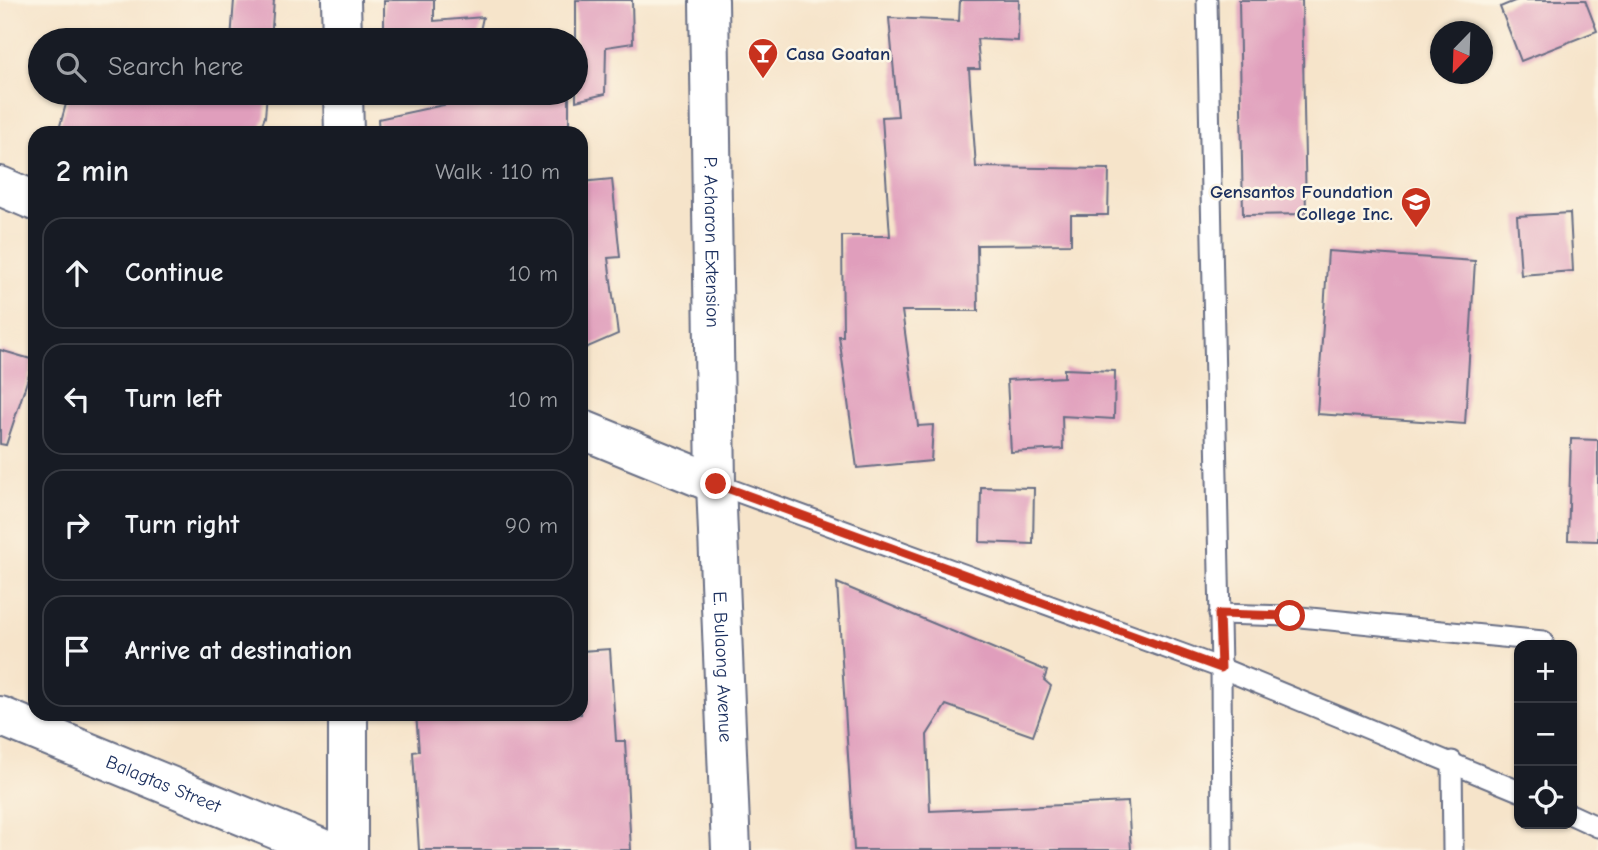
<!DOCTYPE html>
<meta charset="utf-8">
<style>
:root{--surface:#171b24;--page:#20242c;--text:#f1f3f6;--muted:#9ea1a6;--line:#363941}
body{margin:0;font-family:"Comic Neue",sans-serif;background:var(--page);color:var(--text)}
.controls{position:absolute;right:21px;bottom:21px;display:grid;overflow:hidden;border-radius:14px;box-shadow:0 2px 5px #0004}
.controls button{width:63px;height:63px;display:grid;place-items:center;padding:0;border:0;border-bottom:2px solid var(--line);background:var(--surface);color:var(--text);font:35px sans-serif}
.compass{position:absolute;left:1430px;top:21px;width:63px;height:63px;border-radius:50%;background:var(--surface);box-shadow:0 2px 5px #0004;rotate:203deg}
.stop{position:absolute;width:21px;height:21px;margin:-16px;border:5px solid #c8321e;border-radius:50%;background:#fff}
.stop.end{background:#c8321e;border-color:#fff;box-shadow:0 2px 7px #0008}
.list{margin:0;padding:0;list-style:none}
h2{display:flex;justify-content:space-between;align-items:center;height:91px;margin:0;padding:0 28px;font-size:30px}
h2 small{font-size:23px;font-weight:400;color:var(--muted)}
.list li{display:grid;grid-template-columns:46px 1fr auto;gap:21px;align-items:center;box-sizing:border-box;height:112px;margin:0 14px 14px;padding:0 14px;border:2px solid var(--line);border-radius:21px}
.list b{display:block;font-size:26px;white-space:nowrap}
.list em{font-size:23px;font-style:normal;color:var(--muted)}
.icon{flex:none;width:38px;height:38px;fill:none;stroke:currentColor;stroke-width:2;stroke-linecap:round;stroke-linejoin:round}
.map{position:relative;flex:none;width:1598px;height:850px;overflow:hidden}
.search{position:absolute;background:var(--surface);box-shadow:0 2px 5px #0004;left:28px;top:28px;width:560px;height:77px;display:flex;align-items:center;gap:18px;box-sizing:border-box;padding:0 24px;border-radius:38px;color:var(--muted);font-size:26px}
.panel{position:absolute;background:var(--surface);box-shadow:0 2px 5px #0004;left:28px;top:126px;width:560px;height:595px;border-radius:21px}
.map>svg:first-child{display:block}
.building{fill:#e09ebc}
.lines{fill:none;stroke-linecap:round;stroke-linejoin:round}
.service-casing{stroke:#686e84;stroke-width:23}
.minor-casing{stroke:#686e84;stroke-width:42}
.tertiary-casing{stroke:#686e84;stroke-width:42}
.secondary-casing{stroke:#686e84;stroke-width:42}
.service{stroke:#fff;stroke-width:19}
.minor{stroke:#fff;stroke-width:38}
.tertiary{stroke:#fff;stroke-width:38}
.secondary{stroke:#fff;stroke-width:38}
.route{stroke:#c8321e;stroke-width:9}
.labels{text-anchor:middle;stroke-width:5;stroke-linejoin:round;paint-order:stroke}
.poi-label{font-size:19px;font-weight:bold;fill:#1b2f5e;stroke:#fcf5e5;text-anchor:start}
.street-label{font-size:19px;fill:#1b2f5e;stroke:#fcf5e5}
</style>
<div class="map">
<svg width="1598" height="850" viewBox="0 0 1598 850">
<rect width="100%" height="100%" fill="#fcf5e5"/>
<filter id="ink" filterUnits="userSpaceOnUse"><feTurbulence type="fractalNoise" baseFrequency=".0143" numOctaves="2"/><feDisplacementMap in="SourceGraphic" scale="14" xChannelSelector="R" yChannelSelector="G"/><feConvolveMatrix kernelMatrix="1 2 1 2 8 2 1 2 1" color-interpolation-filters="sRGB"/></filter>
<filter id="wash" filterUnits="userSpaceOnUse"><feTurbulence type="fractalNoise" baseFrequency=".00686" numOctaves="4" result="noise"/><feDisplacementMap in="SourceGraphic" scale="28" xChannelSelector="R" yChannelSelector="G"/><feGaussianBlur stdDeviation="1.57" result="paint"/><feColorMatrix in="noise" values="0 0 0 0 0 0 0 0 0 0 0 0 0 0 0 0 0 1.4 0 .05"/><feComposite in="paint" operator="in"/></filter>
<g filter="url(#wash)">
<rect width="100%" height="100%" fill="#f6e4ca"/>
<g id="blocks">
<g class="building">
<path d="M 234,0 L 274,0 L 271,40 L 231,40 Z"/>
<path d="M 384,0 L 434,0 L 434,21 L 483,17 L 478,40 L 384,40 Z"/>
<path d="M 576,0 L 632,0 L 633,43 L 606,47 L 605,94 L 576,101 Z"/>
<path d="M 960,0 L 1019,0 L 1018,41 L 977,39 L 980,69 L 969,69 L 976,167 L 1109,169 L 1108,215 L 1071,215 L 1071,244 L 977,245 L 978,311 L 902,311 L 918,426 L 933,425 L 931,461 L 857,468 L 839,336 L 843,336 L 842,236 L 890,236 L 882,117 L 898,116 L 889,18 L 959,21 Z"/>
<path d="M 1239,0 L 1302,0 L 1306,214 L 1243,215 Z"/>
<path d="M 1517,0 L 1585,0 L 1597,31 L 1521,61 L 1500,7 Z"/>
<path d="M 69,93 L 267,93 L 265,117 L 258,133 L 58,133 Z"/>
<path d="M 452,93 L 569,93 L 569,133 L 379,133 L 378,119 L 457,102 Z"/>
<path d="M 612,179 L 620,257 L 608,258 L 618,334 L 581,350 L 581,182 Z"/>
<path d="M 1570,213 L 1573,271 L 1521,275 L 1517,216 Z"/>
<path d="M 1328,251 L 1475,261 L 1465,424 L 1317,414 Z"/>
<path d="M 0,350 L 34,360 L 6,445 L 0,444 Z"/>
<path d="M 1064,369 L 1115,371 L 1114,419 L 1062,416 L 1063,449 L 1011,452 L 1007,380 L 1064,377 Z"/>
<path d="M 1571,439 L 1598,440 L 1598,541 L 1568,540 Z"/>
<path d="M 981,487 L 1034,488 L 1033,544 L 980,542 Z"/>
<path d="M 837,583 L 1047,671 L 1044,680 L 1051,686 L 1033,736 L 946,705 L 927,735 L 930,811 L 1128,802 L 1131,850 L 854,850 Z"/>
<path d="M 610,649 L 616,741 L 625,741 L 631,850 L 419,850 L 413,752 L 419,751 L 416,714 L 581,714 L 581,651 Z"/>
</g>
</g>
</g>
<g filter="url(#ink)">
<use href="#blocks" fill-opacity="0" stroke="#686e84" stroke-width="2"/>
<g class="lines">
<g class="service-casing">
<g id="service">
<path d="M 1207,0 L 1221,668 L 1222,850"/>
<path d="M 716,484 L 1221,668 L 1519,791"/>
<path d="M 1219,614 L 1290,616 L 1543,641"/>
<path d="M 1452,761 L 1453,850"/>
<path d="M 1572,815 L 1598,827"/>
</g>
</g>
<g class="minor-casing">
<g id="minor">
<path d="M 341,0 L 342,40"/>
<path d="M 343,93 L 344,133"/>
<path id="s1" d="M 0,716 L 326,850"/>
<path d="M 348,850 L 348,714"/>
</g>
</g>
<g class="tertiary-casing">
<g id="tertiary">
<path d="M 0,186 L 35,201"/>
<path d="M 581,429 L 716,484"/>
</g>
</g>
<g class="secondary-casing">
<g id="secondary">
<path id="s2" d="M 709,0 L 716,484 L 731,850"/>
</g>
</g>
<use href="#service" class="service"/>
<use href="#minor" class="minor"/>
<use href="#tertiary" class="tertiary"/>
<use href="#secondary" class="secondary"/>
</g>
</g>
<g class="lines" filter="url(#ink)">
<path class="route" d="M 716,484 L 1221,668 L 1219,614 L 1290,616"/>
</g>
<defs>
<g id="bar-pin" transform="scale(1.575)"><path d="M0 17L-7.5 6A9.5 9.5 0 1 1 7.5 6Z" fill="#c8321e" stroke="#fcf5e5"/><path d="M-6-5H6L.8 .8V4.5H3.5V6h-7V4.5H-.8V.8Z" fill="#fff"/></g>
<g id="university-pin" transform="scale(1.575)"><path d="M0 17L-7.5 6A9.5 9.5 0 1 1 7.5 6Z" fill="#c8321e" stroke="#fcf5e5"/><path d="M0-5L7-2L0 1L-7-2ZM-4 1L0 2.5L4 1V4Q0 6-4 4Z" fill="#fff"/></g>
</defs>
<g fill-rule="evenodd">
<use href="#bar-pin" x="763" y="53"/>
<use href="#university-pin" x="1416" y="202"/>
</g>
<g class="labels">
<g class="poi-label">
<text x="786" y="60">Casa Goatan</text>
<text x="1393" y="198" text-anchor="end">Gensantos Foundation<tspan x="1393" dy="22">College Inc.</tspan></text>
</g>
<g class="street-label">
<text dy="7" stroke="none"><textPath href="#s2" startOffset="242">P. Acharon Extension</textPath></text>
<text dy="7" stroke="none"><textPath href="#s2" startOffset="667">E. Bulaong Avenue</textPath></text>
<text dy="7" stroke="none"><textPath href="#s1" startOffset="177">Balagtas Street</textPath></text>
</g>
</g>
</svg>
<div class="controls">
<button>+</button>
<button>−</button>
<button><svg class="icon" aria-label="locate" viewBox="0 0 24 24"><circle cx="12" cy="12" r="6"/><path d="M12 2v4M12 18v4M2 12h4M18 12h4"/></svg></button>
</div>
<svg class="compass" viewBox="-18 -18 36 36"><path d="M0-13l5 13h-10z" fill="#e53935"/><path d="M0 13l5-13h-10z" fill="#9ea1a6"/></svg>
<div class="stop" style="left:1290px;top:616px"></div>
<div class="stop end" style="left:716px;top:484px"></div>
<div class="search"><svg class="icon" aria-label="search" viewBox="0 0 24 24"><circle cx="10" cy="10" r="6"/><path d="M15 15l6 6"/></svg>Search here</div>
<section class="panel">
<h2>2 min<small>Walk · 110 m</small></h2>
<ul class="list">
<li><svg class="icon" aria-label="ahead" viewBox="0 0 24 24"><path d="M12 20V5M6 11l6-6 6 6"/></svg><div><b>Continue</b></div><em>10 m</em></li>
<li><svg class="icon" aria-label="left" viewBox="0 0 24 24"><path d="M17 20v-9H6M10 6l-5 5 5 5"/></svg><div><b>Turn left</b></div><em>10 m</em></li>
<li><svg class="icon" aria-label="right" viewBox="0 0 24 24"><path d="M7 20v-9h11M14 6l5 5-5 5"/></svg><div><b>Turn right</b></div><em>90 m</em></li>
<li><svg class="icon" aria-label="arrive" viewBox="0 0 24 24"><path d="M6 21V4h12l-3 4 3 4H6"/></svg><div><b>Arrive at destination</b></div></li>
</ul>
</section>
</div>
